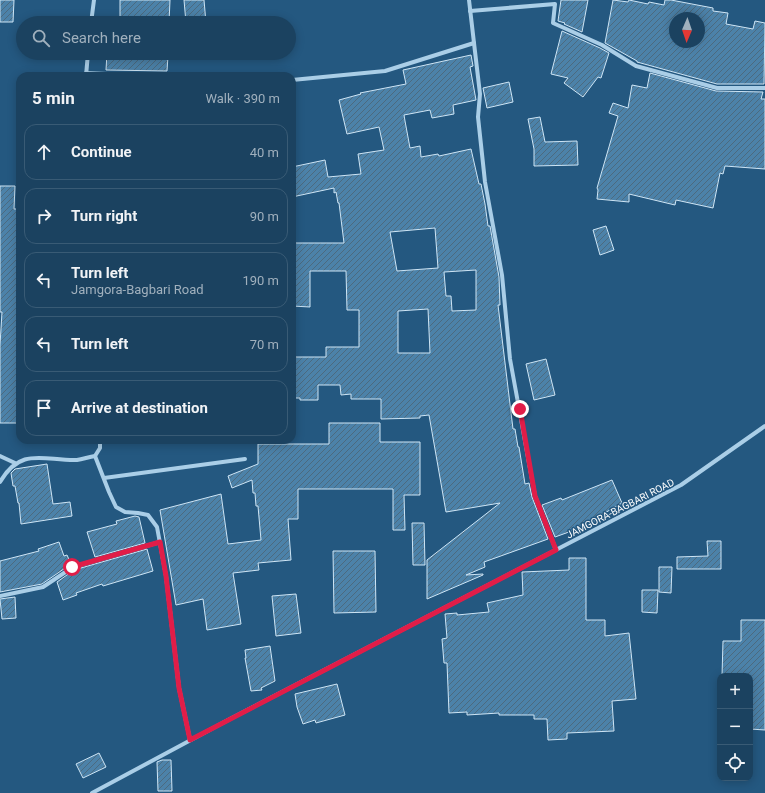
<!DOCTYPE html>
<meta charset="utf-8">
<style>
:root{--surface:#1b4260;--page:#244966;--text:#f1f3f6;--muted:#a0b0bd;--line:#395b75}
body{margin:0;font-family:Roboto,sans-serif;background:var(--page);color:var(--text)}
.controls{position:absolute;right:12px;bottom:12px;display:grid;overflow:hidden;border-radius:8px;box-shadow:0 2px 10px #0003}
.controls button{width:36px;height:36px;display:grid;place-items:center;padding:0;border:0;border-bottom:1px solid var(--line);background:var(--surface);color:var(--text);font:20px sans-serif}
.compass{position:absolute;left:669px;top:12px;width:36px;height:36px;border-radius:50%;background:var(--surface);box-shadow:0 2px 10px #0003;rotate:182deg}
.stop{position:absolute;width:12px;height:12px;margin:-9px;border:3px solid #e11d48;border-radius:50%;background:#fff}
.stop.end{background:#e11d48;border-color:#fff;box-shadow:0 1px 4px #0008}
.list{margin:0;padding:0;list-style:none}
h2{display:flex;justify-content:space-between;align-items:center;height:52px;margin:0;padding:0 16px;font-size:17px}
h2 small{font-size:13px;font-weight:400;color:var(--muted)}
.list li{display:grid;grid-template-columns:26px 1fr auto;gap:12px;align-items:center;box-sizing:border-box;height:56px;margin:0 8px 8px;padding:0 8px;border:1px solid var(--line);border-radius:12px}
.list b{display:block;font-size:15px;white-space:nowrap}
.list p{margin:0;font-size:13px;white-space:nowrap;color:var(--muted)}
.list em{font-size:13px;font-style:normal;color:var(--muted)}
.icon{flex:none;width:22px;height:22px;fill:none;stroke:currentColor;stroke-width:2;stroke-linecap:round;stroke-linejoin:round}
.map{position:relative;flex:none;width:765px;height:793px;overflow:hidden}
.search{position:absolute;background:var(--surface);box-shadow:0 2px 10px #0003;left:16px;top:16px;width:280px;height:44px;display:flex;align-items:center;gap:10px;box-sizing:border-box;padding:0 14px;border-radius:22px;color:var(--muted);font-size:15px}
.panel{position:absolute;background:var(--surface);box-shadow:0 2px 10px #0003;left:16px;top:72px;width:280px;height:372px;border-radius:12px}
.map>svg:first-child{display:block}
.building{fill:url(#building-hatch);stroke:#cee5f5;fill-rule:evenodd}
.lines{fill:none;stroke-linecap:round;stroke-linejoin:round}
.street{stroke:#aacee7;stroke-width:4}
.route{stroke:#e11d48;stroke-width:5}
.labels{text-anchor:middle;stroke-width:3;stroke-linejoin:round;paint-order:stroke}
.street-label{font-size:10px;fill:#fff;stroke:#245880}
</style>
<div class="map">
<svg width="765" height="793" viewBox="0 0 765 793">
<defs>
<pattern id="building-hatch" width="6" height="6" patternUnits="userSpaceOnUse"><rect width="6" height="6" fill="#4c82a9"/><path d="M-1 1l2-2M0 6l6-6M5 7l2-2" fill="none" stroke="#4c6a7f"/></pattern>
</defs>
<rect width="100%" height="100%" fill="#245880"/>
<g class="building">
<path d="M 0,0 L 14,0 L 13,22 L 0,22 Z"/>
<path d="M 120,0 L 170,0 L 169,23 L 120,23 Z"/>
<path d="M 184,0 L 204,0 L 206,23 L 186,23 Z"/>
<path d="M 561,0 L 588,0 L 582,32 L 564,24 L 565,23 L 558,21 Z"/>
<path d="M 613,0 L 628,2 L 629,0 L 648,4 L 649,2 L 664,5 L 665,0 L 671,0 L 713,8 L 713,11 L 728,13 L 726,24 L 753,29 L 755,21 L 765,23 L 764,84 L 717,84 L 637,62 L 637,61 L 605,43 ZM 675,18 L 699,18 L 699,42 L 675,42 Z"/>
<path d="M 562,31 L 600,48 L 609,53 L 601,78 L 598,77 L 583,97 L 564,83 L 568,78 L 551,74 Z"/>
<path d="M 107,53 L 148,53 L 148,55 L 168,56 L 167,71 L 106,70 Z"/>
<path d="M 471,55 L 473,66 L 470,67 L 476,100 L 453,105 L 454,114 L 432,118 L 430,110 L 404,115 L 405,121 L 410,148 L 420,146 L 421,157 L 438,154 L 439,156 L 471,149 L 479,184 L 481,184 L 485,204 L 488,226 L 490,226 L 499,277 L 500,305 L 498,305 L 513,429 L 515,429 L 518,447 L 519,447 L 525,484 L 529,483 L 532,497 L 548,539 L 484,562 L 485,567 L 466,575 L 483,574 L 483,575 L 427,599 L 427,560 L 500,503 L 446,512 L 429,415 L 420,416 L 420,418 L 381,419 L 381,399 L 351,399 L 351,394 L 341,395 L 340,385 L 318,385 L 318,400 L 300,400 L 300,398 L 292,398 L 292,357 L 326,357 L 326,347 L 359,347 L 359,310 L 347,310 L 346,271 L 310,271 L 310,307 L 292,306 L 292,243 L 344,243 L 339,203 L 338,203 L 336,192 L 334,193 L 334,188 L 292,197 L 292,167 L 325,160 L 328,177 L 361,174 L 358,154 L 384,150 L 379,127 L 347,134 L 339,100 L 361,94 L 360,93 L 406,84 L 403,70 ZM 435,228 L 438,268 L 397,271 L 390,232 ZM 476,270 L 476,310 L 452,311 L 451,296 L 446,296 L 444,272 ZM 428,309 L 430,353 L 398,353 L 398,311 Z"/>
<path d="M 650,73 L 716,91 L 763,92 L 761,99 L 765,99 L 765,169 L 725,166 L 723,174 L 720,173 L 713,208 L 676,200 L 675,205 L 629,194 L 629,202 L 597,199 L 598,190 L 597,188 L 618,116 L 609,113 L 613,103 L 628,108 L 632,85 L 647,88 Z"/>
<path d="M 509,82 L 513,102 L 487,108 L 483,88 Z"/>
<path d="M 540,117 L 545,142 L 577,141 L 578,165 L 534,166 L 534,149 L 528,119 Z"/>
<path d="M 0,186 L 15,186 L 14,209 L 20,209 L 20,423 L 0,423 L 0,345 L 2,312 L 0,312 Z"/>
<path d="M 606,226 L 614,250 L 600,255 L 593,230 Z"/>
<path d="M 546,359 L 555,395 L 534,400 L 526,364 Z"/>
<path d="M 329,423 L 380,423 L 380,442 L 420,442 L 420,495 L 404,495 L 405,530 L 393,530 L 393,489 L 298,489 L 298,519 L 288,519 L 291,560 L 258,563 L 259,570 L 233,573 L 241,624 L 207,630 L 203,599 L 176,605 L 160,510 L 221,494 L 228,544 L 261,540 L 258,506 L 256,506 L 255,493 L 253,493 L 252,480 L 232,488 L 228,476 L 258,464 L 258,444 L 329,444 Z"/>
<path d="M 47,464 L 53,504 L 70,502 L 72,516 L 21,524 L 19,503 L 18,503 L 15,486 L 13,486 L 11,473 L 15,469 Z"/>
<path d="M 612,480 L 622,503 L 603,514 L 606,515 L 580,528 L 555,537 L 542,505 L 561,498 L 562,500 Z"/>
<path d="M 135,516 L 139,517 L 145,543 L 95,557 L 87,532 L 117,524 L 116,521 Z"/>
<path d="M 412,523 L 424,523 L 425,565 L 413,565 Z"/>
<path d="M 707,541 L 721,541 L 721,569 L 677,569 L 677,557 L 708,556 Z"/>
<path d="M 59,542 L 64,556 L 67,555 L 71,564 L 42,584 L 0,592 L 0,561 L 39,551 L 38,549 Z"/>
<path d="M 147,549 L 153,571 L 103,586 L 102,584 L 76,593 L 77,595 L 63,600 L 57,582 L 74,570 Z"/>
<path d="M 333,551 L 375,551 L 376,612 L 334,613 Z"/>
<path d="M 569,558 L 586,558 L 586,620 L 605,620 L 605,636 L 629,633 L 636,699 L 612,701 L 614,731 L 567,733 L 567,739 L 548,740 L 547,719 L 534,719 L 534,715 L 499,715 L 499,713 L 467,715 L 467,712 L 449,713 L 447,663 L 444,663 L 442,639 L 447,638 L 445,614 L 457,613 L 457,615 L 489,612 L 487,603 L 523,595 L 522,572 L 569,570 Z"/>
<path d="M 659,567 L 672,567 L 671,593 L 659,592 Z"/>
<path d="M 642,590 L 658,590 L 657,613 L 642,612 Z"/>
<path d="M 296,594 L 301,633 L 276,636 L 272,596 Z"/>
<path d="M 15,597 L 16,618 L 2,619 L 0,599 Z"/>
<path d="M 741,620 L 765,620 L 765,730 L 750,729 L 750,676 L 722,676 L 723,641 L 741,641 Z"/>
<path d="M 270,646 L 275,681 L 261,688 L 262,690 L 251,691 L 245,658 L 246,658 L 245,650 Z"/>
<path d="M 337,684 L 345,715 L 316,723 L 315,720 L 303,724 L 297,707 L 295,694 Z"/>
<path d="M 99,753 L 106,767 L 83,778 L 76,764 Z"/>
<path d="M 162,760 L 171,760 L 172,791 L 158,791 L 157,762 Z"/>
</g>
<g class="lines">
<g class="street">
<path d="M 469,0 L 474,43"/>
<path d="M 470,11 L 555,4 L 553,23 L 602,45 L 636,66 L 717,88 L 765,88"/>
<path d="M 91,23 L 94,0"/>
<path d="M 86,73 L 151,76"/>
<path d="M 86,76 L 88,53"/>
<path d="M 292,80 L 385,71 L 474,43 L 480,94 L 478,117 L 485,182 L 502,275 L 510,359 L 535,496 L 556,550"/>
<path d="M 0,456 L 15,463"/>
<path d="M 95,456 L 109,492 L 116,507 L 125,512 L 138,513 L 148,515 L 157,527 L 166,576 L 179,688 L 190,740"/>
<path d="M 104,478 L 245,459"/>
<path d="M 0,482 C 21,446 44,461 77,460 C 83,459 89,457 95,456 L 100,448 L 100,440"/>
<path d="M 0,596 L 43,587 L 73,567 L 160,542"/>
<path d="M 92,793 L 230,719 L 681,485 L 765,426"/>
</g>
</g>
<g class="lines">
<path class="route" d="M 72,567 L 160,542 L 166,576 L 179,688 L 190,740 L 556,550 L 535,496 L 520,409"/>
</g>
<g class="labels">
<g class="street-label">
<text transform="translate(620 508) rotate(-27)" y="4">JAMGORA-BAGBARI ROAD</text>
</g>
</g>
</svg>
<div class="controls">
<button>+</button>
<button>−</button>
<button><svg class="icon" aria-label="locate" viewBox="0 0 24 24"><circle cx="12" cy="12" r="6"/><path d="M12 2v4M12 18v4M2 12h4M18 12h4"/></svg></button>
</div>
<svg class="compass" viewBox="-18 -18 36 36"><path d="M0-13l5 13h-10z" fill="#e53935"/><path d="M0 13l5-13h-10z" fill="#a0b0bd"/></svg>
<div class="stop" style="left:72px;top:567px"></div>
<div class="stop end" style="left:520px;top:409px"></div>
<div class="search"><svg class="icon" aria-label="search" viewBox="0 0 24 24"><circle cx="10" cy="10" r="6"/><path d="M15 15l6 6"/></svg>Search here</div>
<section class="panel">
<h2>5 min<small>Walk · 390 m</small></h2>
<ul class="list">
<li><svg class="icon" aria-label="ahead" viewBox="0 0 24 24"><path d="M12 20V5M6 11l6-6 6 6"/></svg><div><b>Continue</b></div><em>40 m</em></li>
<li><svg class="icon" aria-label="right" viewBox="0 0 24 24"><path d="M7 20v-9h11M14 6l5 5-5 5"/></svg><div><b>Turn right</b></div><em>90 m</em></li>
<li><svg class="icon" aria-label="left" viewBox="0 0 24 24"><path d="M17 20v-9H6M10 6l-5 5 5 5"/></svg><div><b>Turn left</b><p>Jamgora-Bagbari Road</p></div><em>190 m</em></li>
<li><svg class="icon" aria-label="left" viewBox="0 0 24 24"><path d="M17 20v-9H6M10 6l-5 5 5 5"/></svg><div><b>Turn left</b></div><em>70 m</em></li>
<li><svg class="icon" aria-label="arrive" viewBox="0 0 24 24"><path d="M6 21V4h12l-3 4 3 4H6"/></svg><div><b>Arrive at destination</b></div></li>
</ul>
</section>
</div>
